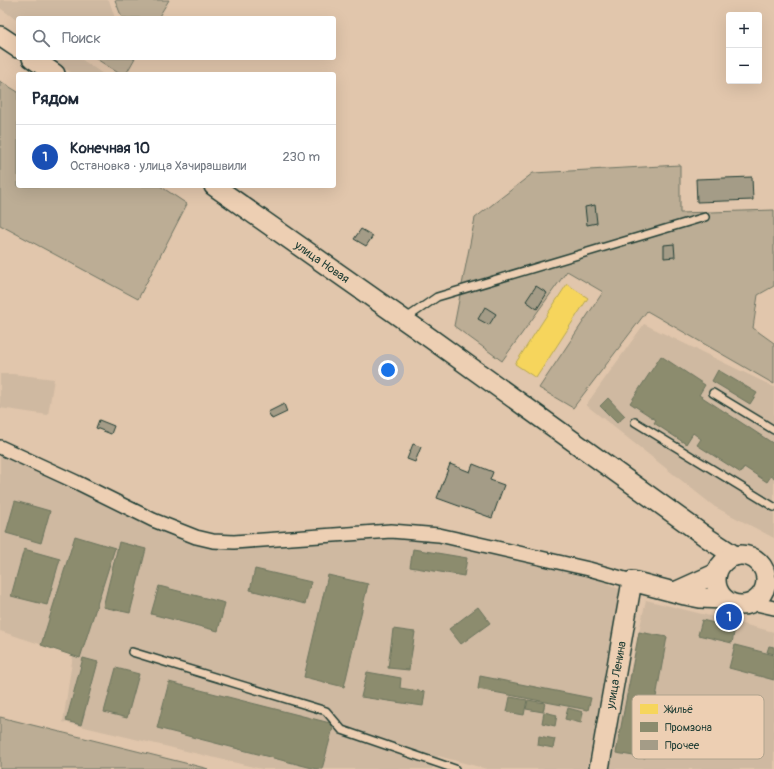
<!DOCTYPE html>
<html lang="ru">
<meta charset="utf-8">
<style>
:root{--surface:#fff;--page:#f2f2f3;--text:#1f2937;--muted:#747a83;--line:#e0e1e3;--accent:#1f6fb2}
body{margin:0;font-family:Pangolin,sans-serif;background:var(--page);color:var(--text)}
.controls{position:absolute;right:12px;top:12px;display:grid;overflow:hidden;border-radius:4px;box-shadow:0 4px 16px #0002}
.controls button{width:36px;height:36px;display:grid;place-items:center;padding:0;border:0;border-bottom:1px solid var(--line);background:var(--surface);color:var(--text);font:20px sans-serif}
.you{position:absolute;left:388px;top:370px;width:14px;height:14px;margin:-10px;border:3px solid #fff;border-radius:50%;background:#1a73e8;box-shadow:0 0 0 6px #1a73e833}
.badge{display:grid;place-items:center;width:26px;height:26px;border-radius:50%;background:var(--accent);color:#fff;font-size:13px;font-weight:700}
.pin{position:absolute;translate:-50% -50%;border:2px solid #fff;box-shadow:0 1px 4px #0006}
.list{margin:0;padding:0;list-style:none}
h2{display:flex;justify-content:space-between;align-items:center;height:52px;margin:0;padding:0 16px;font-size:17px}
h2 small{font-size:13px;font-weight:400;color:var(--muted)}
.list li{display:grid;grid-template-columns:26px 1fr auto;gap:12px;align-items:center;box-sizing:border-box;height:64px;padding:0 16px;border-top:1px solid var(--line)}
.list b{display:block;font-size:15px;white-space:nowrap}
.list p{margin:0;font-size:13px;white-space:nowrap;color:var(--muted)}
.list em{font-size:13px;font-style:normal;color:var(--muted)}
.icon{flex:none;width:22px;height:22px;fill:none;stroke:currentColor;stroke-width:2;stroke-linecap:round;stroke-linejoin:round}
.map{position:relative;flex:none;width:774px;height:769px;overflow:hidden}
.search{position:absolute;background:var(--surface);box-shadow:0 4px 16px #0002;left:16px;top:16px;width:320px;height:44px;display:flex;align-items:center;gap:10px;box-sizing:border-box;padding:0 14px;border-radius:4px;color:var(--muted);font-size:15px}
.panel{position:absolute;background:var(--surface);box-shadow:0 4px 16px #0002;left:16px;top:72px;width:320px;height:116px;border-radius:4px}
.map>svg:first-child{display:block}
.built{fill:#cfb9a1}
.green{fill:#bcad95;stroke:#6e7564}
.homes{fill:#f6d55c;stroke:#b6a750}
.industry{fill:#8c8c6e;stroke:#6b745d}
.building{fill:#a49c87;stroke:#1f3d34}
.lines{fill:none;stroke-linecap:round;stroke-linejoin:round}
.lane-casing{stroke:#1f3d34;stroke-width:10}
.street-casing{stroke:#1f3d34;stroke-width:16}
.secondary-casing{stroke:#1f3d34;stroke-width:22}
.lane{stroke:#edcfb3;stroke-width:7}
.street{stroke:#edcfb3;stroke-width:13}
.secondary{stroke:#edcfb3;stroke-width:19}
.labels{text-anchor:middle;stroke-width:4;stroke-linejoin:round;paint-order:stroke}
.street-label{font-size:12px;fill:#1f3d34;stroke:#edcfb3}
.key{fill:#edcfb3;stroke:#afa38d;stroke-width:1}
.key-label{font-size:11px;fill:#1f3d34}
</style>
<div class="map">
<svg width="774" height="769" viewBox="0 0 774 769">
<rect width="100%" height="100%" fill="#e1c6ac"/>
<filter id="ink" filterUnits="userSpaceOnUse"><feTurbulence type="fractalNoise" baseFrequency=".025" numOctaves="2"/><feDisplacementMap in="SourceGraphic" scale="8" xChannelSelector="R" yChannelSelector="G"/><feConvolveMatrix kernelMatrix="1 2 1 2 8 2 1 2 1" color-interpolation-filters="sRGB"/></filter>
<g filter="url(#ink)">
<g class="built">
<path d="M 0,0 L 109,0 L 115,18 L 18,18 L 18,21 L 0,8 Z"/>
<path d="M 50,58 L 82,58 L 81,59 L 103,74 L 73,74 Z"/>
<path d="M 644,324 L 774,387 L 774,538 L 715,507 L 586,405 Z"/>
<path d="M 0,374 L 13,374 L 54,379 L 48,415 L 0,408 Z"/>
<path d="M 0,448 L 142,513 L 232,545 L 376,531 L 477,548 L 588,574 L 621,590 L 587,769 L 487,769 L 438,756 L 432,769 L 262,769 L 63,722 L 73,655 L 0,631 Z"/>
<path d="M 646,600 L 774,632 L 774,769 L 610,769 L 609,764 Z"/>
</g>
<g class="green">
<path d="M 115,0 L 169,0 L 158,18 L 122,18 Z"/>
<path d="M 95,58 L 135,58 L 126,74 L 120,74 Z"/>
<path d="M 0,81 L 18,92 L 18,186 L 160,186 L 187,204 L 138,299 L 0,225 Z"/>
<path d="M 680,165 L 680,213 L 774,210 L 774,286 L 758,295 L 753,328 L 774,343 L 774,384 L 647,311 L 573,408 L 539,388 L 603,292 L 567,271 L 502,361 L 454,326 L 475,218 L 533,173 Z"/>
<path d="M 0,717 L 205,768 L 208,769 L 0,769 Z"/>
</g>
<path class="homes" d="M 567,284 L 588,298 L 536,378 L 515,364 Z"/>
<g class="industry">
<path d="M 661,356 L 705,385 L 699,395 L 774,444 L 774,478 L 771,476 L 767,482 L 744,467 L 741,473 L 697,445 L 701,439 L 693,433 L 686,444 L 654,423 L 656,420 L 630,403 Z"/>
<path d="M 718,370 L 757,393 L 750,404 L 712,381 Z"/>
<path d="M 608,398 L 625,416 L 617,423 L 600,406 Z"/>
<path d="M 15,501 L 50,511 L 41,543 L 6,533 Z"/>
<path d="M 75,536 L 115,548 L 80,658 L 41,645 Z"/>
<path d="M 119,542 L 146,549 L 130,613 L 103,607 Z"/>
<path d="M 24,549 L 60,559 L 47,605 L 11,596 Z"/>
<path d="M 413,549 L 467,558 L 464,576 L 410,567 Z"/>
<path d="M 255,569 L 311,582 L 305,604 L 250,590 Z"/>
<path d="M 328,575 L 368,584 L 344,687 L 304,677 Z"/>
<path d="M 159,586 L 225,603 L 218,631 L 151,614 Z"/>
<path d="M 478,607 L 490,623 L 461,644 L 449,629 Z"/>
<path d="M 702,620 L 735,628 L 732,643 L 698,635 Z"/>
<path d="M 393,629 L 415,632 L 409,670 L 388,668 Z"/>
<path d="M 639,632 L 667,637 L 645,758 L 616,753 Z"/>
<path d="M 735,645 L 774,655 L 774,680 L 729,668 Z"/>
<path d="M 769,646 L 774,647 L 774,654 L 767,652 Z"/>
<path d="M 83,658 L 98,662 L 81,725 L 66,721 Z"/>
<path d="M 116,668 L 139,674 L 127,718 L 104,712 Z"/>
<path d="M 367,672 L 401,678 L 400,688 L 425,692 L 423,706 L 361,697 Z"/>
<path d="M 480,676 L 591,698 L 588,710 L 478,689 Z"/>
<path d="M 169,682 L 334,724 L 322,769 L 316,769 L 157,728 Z"/>
<path d="M 510,697 L 527,700 L 524,715 L 507,712 Z"/>
<path d="M 528,700 L 545,703 L 543,712 L 526,709 Z"/>
<path d="M 568,708 L 583,712 L 581,723 L 565,719 Z"/>
<path d="M 544,712 L 557,715 L 555,726 L 542,723 Z"/>
<path d="M 539,736 L 555,739 L 553,748 L 538,745 Z"/>
</g>
<g class="building">
<path d="M 752,177 L 753,200 L 697,202 L 696,179 Z"/>
<path d="M 595,205 L 597,223 L 587,225 L 585,207 Z"/>
<path d="M 361,229 L 373,236 L 366,246 L 354,239 Z"/>
<path d="M 674,244 L 675,257 L 664,258 L 664,245 Z"/>
<path d="M 536,286 L 547,293 L 537,309 L 526,301 Z"/>
<path d="M 485,307 L 496,314 L 489,325 L 478,319 Z"/>
<path d="M 284,404 L 287,412 L 272,419 L 268,412 Z"/>
<path d="M 99,420 L 114,426 L 111,434 L 96,428 Z"/>
<path d="M 413,444 L 421,447 L 415,462 L 407,459 Z"/>
<path d="M 450,464 L 470,472 L 473,464 L 493,472 L 490,480 L 504,485 L 492,518 L 437,498 Z"/>
</g>
<g class="lines">
<g class="lane-casing">
<g id="lane">
<path d="M 405,319 L 437,297 L 705,217"/>
<path d="M 713,393 L 774,430"/>
<path d="M 635,422 L 774,507"/>
<path d="M 132,652 L 326,711 L 342,730 L 455,769"/>
</g>
</g>
<g class="street-casing">
<g id="street">
<path d="M 0,447 L 76,482 L 153,520 L 196,537 L 213,541 L 234,542 L 391,531 L 439,535 L 589,569 L 632,581"/>
<path d="M 766,580 L 774,583"/>
<path d="M 752,603 L 774,608"/>
</g>
</g>
<g class="secondary-casing">
<g id="secondary">
<path d="M 0,36 L 18,48"/>
<path d="M 32,58 L 55,74"/>
<path d="M 214,186 L 430,338 L 709,539 L 735,556"/>
<circle cx="741" cy="580" r="25"/>
<path d="M 675,592 L 717,573"/>
<path d="M 599,769 L 632,581 L 685,595 L 700,598 L 724,599"/>
</g>
</g>
<use href="#lane" class="lane"/>
<use href="#street" class="street"/>
<use href="#secondary" class="secondary"/>
</g>
</g>
<g class="labels">
<g class="street-label">
<text transform="translate(322 262) rotate(35)" y="4">улица Новая</text>
<text transform="translate(616 675) rotate(-80)" y="4">улица Ленина</text>
</g>
</g>
<rect x="632" y="695" width="132" height="64" rx="6" class="key"/>
<rect x="640" y="704" width="18" height="10" fill="#f6d55c"/>
<rect x="640" y="722" width="18" height="10" fill="#8c8c6e"/>
<rect x="640" y="740" width="18" height="10" fill="#a49c87"/>
<g class="key-label">
<text x="665" y="713">Жильё</text>
<text x="665" y="731">Промзона</text>
<text x="665" y="749">Прочее</text>
</g>
</svg>
<div class="controls">
<button>+</button>
<button>−</button>
</div>
<div class="you"></div>
<div class="pin badge" style="left:729px;top:617px;background:#1a4fb4">1</div>
<div class="search"><svg class="icon" aria-label="search" viewBox="0 0 24 24"><circle cx="10" cy="10" r="6"/><path d="M15 15l6 6"/></svg>Поиск</div>
<section class="panel">
<h2>Рядом<small></small></h2>
<ul class="list">
<li><span class="badge" style="background:#1a4fb4">1</span><div><b>Конечная 10</b><p>Остановка · улица Хачирашвили</p></div><em>230 m</em></li>
</ul>
</section>
</div>
